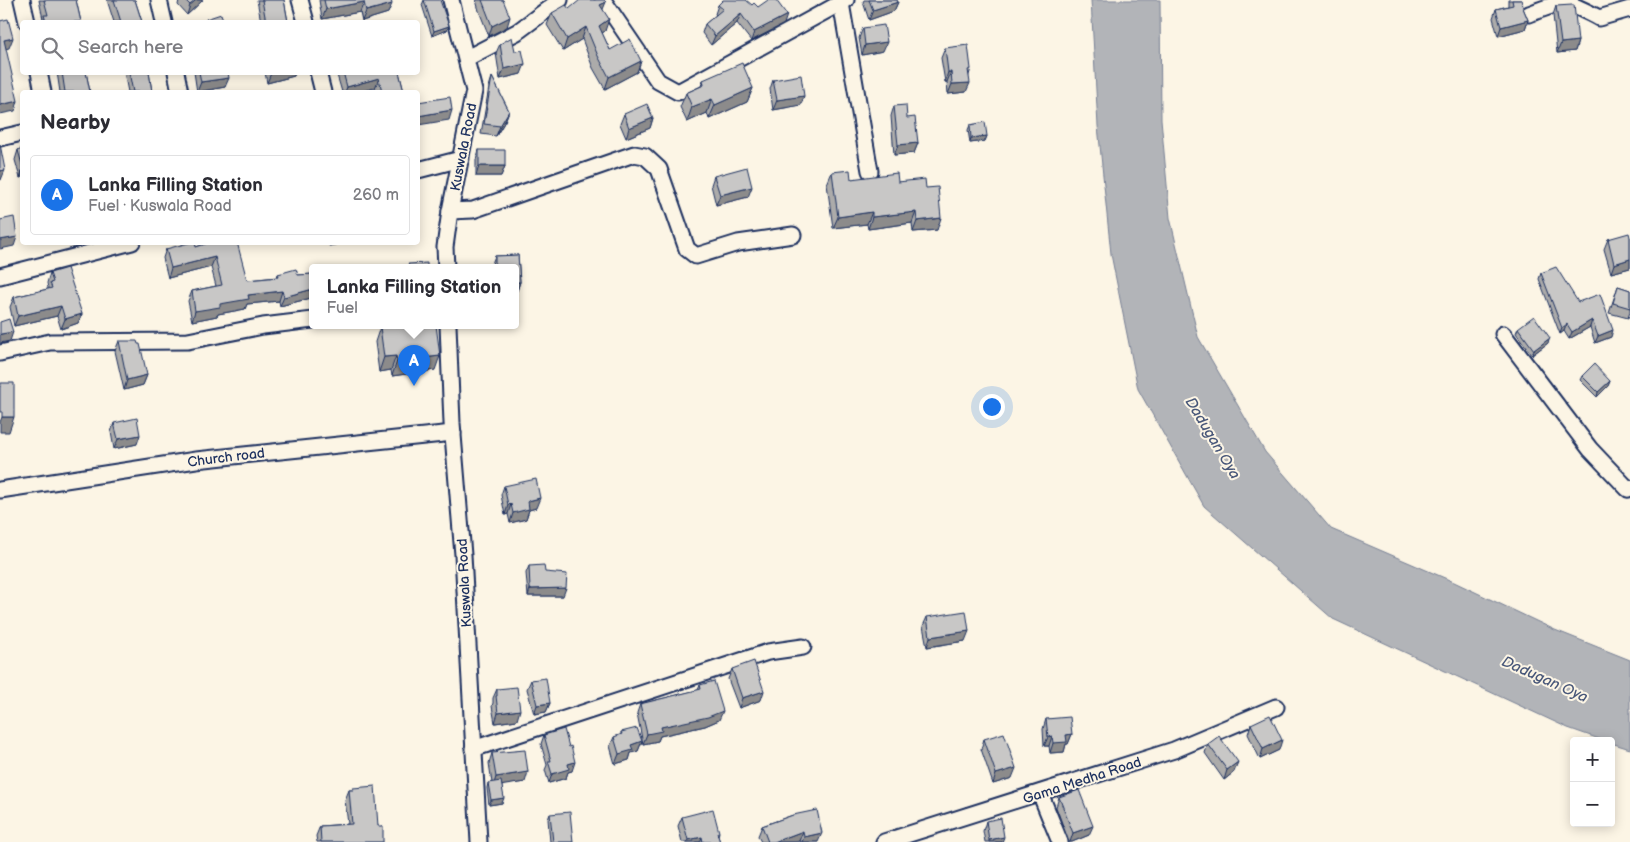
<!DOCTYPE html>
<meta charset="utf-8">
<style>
:root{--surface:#fff;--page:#f7f7f7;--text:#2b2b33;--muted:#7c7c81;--line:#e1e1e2;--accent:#1a73e8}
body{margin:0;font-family:"Balsamiq Sans",sans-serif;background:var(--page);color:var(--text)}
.controls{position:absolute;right:15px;bottom:15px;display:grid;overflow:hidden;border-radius:5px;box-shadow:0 2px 12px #0003}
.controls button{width:45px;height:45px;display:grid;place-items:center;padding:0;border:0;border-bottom:1px solid var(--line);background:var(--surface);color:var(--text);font:25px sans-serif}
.you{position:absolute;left:991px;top:406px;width:18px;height:18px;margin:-12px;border:4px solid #fff;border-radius:50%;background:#1a73e8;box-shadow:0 0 0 8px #1a73e833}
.badge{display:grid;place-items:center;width:32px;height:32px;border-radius:50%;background:var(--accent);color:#fff;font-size:16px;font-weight:700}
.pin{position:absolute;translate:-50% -41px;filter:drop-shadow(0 1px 2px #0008)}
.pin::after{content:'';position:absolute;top:26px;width:18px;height:15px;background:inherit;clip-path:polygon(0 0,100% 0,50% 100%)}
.popup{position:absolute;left:309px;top:264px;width:210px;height:65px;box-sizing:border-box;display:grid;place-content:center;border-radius:5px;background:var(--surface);filter:drop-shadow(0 1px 4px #0005);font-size:16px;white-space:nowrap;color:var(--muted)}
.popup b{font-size:19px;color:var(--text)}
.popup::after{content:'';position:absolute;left:50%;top:100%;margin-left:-10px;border:10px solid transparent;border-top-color:var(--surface)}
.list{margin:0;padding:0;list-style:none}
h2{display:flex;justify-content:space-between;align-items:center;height:65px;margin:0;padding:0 20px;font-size:21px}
h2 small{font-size:16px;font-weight:400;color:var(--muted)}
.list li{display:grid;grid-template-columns:32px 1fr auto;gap:15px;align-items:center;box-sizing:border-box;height:80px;margin:0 10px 10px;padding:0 10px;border:1px solid var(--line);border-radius:5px}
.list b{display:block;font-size:19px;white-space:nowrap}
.list p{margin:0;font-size:16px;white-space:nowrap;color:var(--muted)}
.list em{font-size:16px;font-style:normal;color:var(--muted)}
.icon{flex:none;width:28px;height:28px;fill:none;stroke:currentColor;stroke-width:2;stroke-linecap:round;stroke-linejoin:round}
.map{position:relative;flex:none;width:1630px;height:842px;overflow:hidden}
.search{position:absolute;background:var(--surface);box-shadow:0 2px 12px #0003;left:20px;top:20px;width:400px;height:55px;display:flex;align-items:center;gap:12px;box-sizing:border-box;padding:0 18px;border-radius:5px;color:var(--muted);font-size:19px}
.panel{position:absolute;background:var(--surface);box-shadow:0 2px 12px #0003;left:20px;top:90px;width:400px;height:155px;border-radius:5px}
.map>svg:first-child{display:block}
.water{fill:#b2b4b8;stroke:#767f94}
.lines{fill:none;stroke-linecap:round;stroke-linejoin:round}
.minor-casing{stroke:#1b2f5e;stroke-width:19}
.minor{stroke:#fcf5e5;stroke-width:15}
.wall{fill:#acabaa;stroke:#1b2f5e}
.shaded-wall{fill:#8c8b8b;stroke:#1b2f5e}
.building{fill:#c8c7c6;stroke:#1b2f5e}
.labels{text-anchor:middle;stroke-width:4;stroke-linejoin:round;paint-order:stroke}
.street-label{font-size:14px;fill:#1b2f5e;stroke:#fcf5e5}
.water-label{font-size:15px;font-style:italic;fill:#485779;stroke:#fcf5e5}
</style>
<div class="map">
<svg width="1630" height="842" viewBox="0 0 1630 842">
<rect width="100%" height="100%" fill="#fcf5e5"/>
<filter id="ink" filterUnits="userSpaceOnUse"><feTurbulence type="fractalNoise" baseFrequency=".02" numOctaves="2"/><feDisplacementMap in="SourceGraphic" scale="10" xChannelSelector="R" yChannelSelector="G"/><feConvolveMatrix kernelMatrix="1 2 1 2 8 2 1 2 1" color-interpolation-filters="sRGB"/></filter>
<g filter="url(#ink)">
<path class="water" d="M 1091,0 L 1160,0 L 1161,119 L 1170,218 L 1198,337 L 1265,452 L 1331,529 L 1454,582 L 1555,630 L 1630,660 L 1630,749 L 1611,743 L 1611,741 L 1605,741 L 1568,728 L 1333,619 L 1204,506 L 1138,389 L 1111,254 L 1098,126 Z"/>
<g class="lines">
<g class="minor-casing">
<g id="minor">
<path d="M 22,0 L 27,22"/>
<path d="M 159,0 L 164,22"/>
<path d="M 300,0 L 306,22"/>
<path d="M 603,0 L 658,81 L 678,92 L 846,0"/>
<path d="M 841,3 L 870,171"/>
<path d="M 1529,14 C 1566,0 1564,0 1599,18 L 1630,9"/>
<path d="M 467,58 L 517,32 L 560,0"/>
<path d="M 39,72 L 43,92"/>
<path d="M 176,72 L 180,92"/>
<path d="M 318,72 L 323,92"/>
<path d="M 0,138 L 22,133"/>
<path d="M 418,170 L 461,159"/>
<path d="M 450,211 L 473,210 L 634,154 L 645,156 L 659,169 L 687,249 L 696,256 L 738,243 L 793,235"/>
<path d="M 446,267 L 445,247 L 450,211 L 474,91 L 451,0"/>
<path d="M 0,276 L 132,242"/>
<path d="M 448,325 L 452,423 L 463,555 L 479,842"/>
<path d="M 1503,334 L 1590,449 L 1628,489 L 1630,488"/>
<path d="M 0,353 L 50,342 L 188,341 L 263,326 L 313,320"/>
<path d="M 0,490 L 196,460 L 453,433"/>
<path d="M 473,749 L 768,652 L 803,647"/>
<path d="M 1040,793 L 1060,842"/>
<path d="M 884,842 L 1174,750 L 1276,707"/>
</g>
</g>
<use href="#minor" class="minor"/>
</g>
<g class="wall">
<path d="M 39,0 L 76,0 L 81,22 L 41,22 L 43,19 Z"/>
<path d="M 107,0 L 135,0 L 142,22 L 114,22 Z"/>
<path d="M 179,0 L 203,0 L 187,15 L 178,5 Z"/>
<path d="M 257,0 L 284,0 L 288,22 L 261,22 Z"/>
<path d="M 319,0 L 391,0 L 388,13 L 362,21 L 360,12 L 322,19 Z"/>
<path d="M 424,0 L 449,26 L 447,30 L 432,36 L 422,5 Z"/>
<path d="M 476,0 L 503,0 L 507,27 L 489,36 L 479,11 Z"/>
<path d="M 864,0 L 897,0 L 898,2 L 894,11 L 869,20 L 863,2 Z"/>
<path d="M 1508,0 L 1522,0 L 1523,8 L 1528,20 L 1525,29 L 1498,36 L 1493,18 L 1496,9 L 1508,6 Z"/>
<path d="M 718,5 L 752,5 L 758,7 L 784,24 L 751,41 L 737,23 L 711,45 L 702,33 L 705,24 L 716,15 L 715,14 Z"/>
<path d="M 1556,6 L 1578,41 L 1575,51 L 1557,53 L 1553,15 Z"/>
<path d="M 569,9 L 603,10 L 605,31 L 602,33 L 610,50 L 641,61 L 637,72 L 605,89 L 593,68 L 582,39 L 563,51 L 547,25 L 552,13 Z"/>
<path d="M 863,28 L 883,51 L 862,55 L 859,38 Z"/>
<path d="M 500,44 L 515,51 L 521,74 L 500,79 L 496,53 Z"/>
<path d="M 945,48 L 971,69 L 969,75 L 966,92 L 948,94 L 947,82 L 945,82 L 941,58 Z"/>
<path d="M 57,72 L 86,72 L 90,92 L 60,92 Z"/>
<path d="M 124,72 L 149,72 L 152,92 L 128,92 Z"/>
<path d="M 194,72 L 228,72 L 225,87 L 197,92 Z"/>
<path d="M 265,72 L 295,72 L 294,76 L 267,83 Z"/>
<path d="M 338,72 L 399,72 L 404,92 L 376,92 L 375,88 L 358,92 L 342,92 L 337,75 Z"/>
<path d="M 492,77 L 509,111 L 505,121 L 496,136 L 481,134 L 489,87 Z"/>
<path d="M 703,80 L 753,88 L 747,102 L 709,119 L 707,113 L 687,122 L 680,107 L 686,93 L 701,86 Z"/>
<path d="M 773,80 L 801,105 L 773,110 L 770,89 Z"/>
<path d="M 894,106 L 907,118 L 918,143 L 914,153 L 894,155 L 891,116 Z"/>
<path d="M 624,114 L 653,118 L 650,128 L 626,138 L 620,124 Z"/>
<path d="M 970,125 L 987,136 L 985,141 L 970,143 L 968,130 Z"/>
<path d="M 22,148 L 22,177 L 20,178 L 15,160 L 18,150 Z"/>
<path d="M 479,150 L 505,166 L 501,176 L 476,176 L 476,160 Z"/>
<path d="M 832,172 L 851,179 L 898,182 L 926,188 L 937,230 L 913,232 L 912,223 L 868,229 L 867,224 L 833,228 L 827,184 Z"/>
<path d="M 714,176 L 748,197 L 716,205 L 711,185 Z"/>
<path d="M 1630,237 L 1630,268 L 1611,273 L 1604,249 L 1608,239 Z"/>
<path d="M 211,242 L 247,280 L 277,277 L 278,274 L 298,275 L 313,274 L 313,309 L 312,309 L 311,298 L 280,306 L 279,301 L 247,304 L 245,309 L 218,314 L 217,316 L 192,321 L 188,301 L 192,291 L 216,286 L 211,267 L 168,278 L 163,258 L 166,249 L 196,247 Z"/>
<path d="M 518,255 L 520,282 L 517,291 L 515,292 L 515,267 L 491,267 L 491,266 L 495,256 Z"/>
<path d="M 50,273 L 82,314 L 78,323 L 61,329 L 57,316 L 14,326 L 10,307 L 14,297 L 48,289 L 48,288 L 47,283 Z"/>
<path d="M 1541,273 L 1578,302 L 1611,337 L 1595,343 L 1590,327 L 1569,339 L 1564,331 L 1560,334 L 1539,279 Z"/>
<path d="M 1618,286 L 1630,290 L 1630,312 L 1628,318 L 1609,313 Z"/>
<path d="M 380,327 L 435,370 L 392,376 L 391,370 L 379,372 L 375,342 Z"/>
<path d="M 1518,328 L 1548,343 L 1532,355 L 1516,333 Z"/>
<path d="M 119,341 L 147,375 L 143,385 L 124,390 L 115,351 Z"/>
<path d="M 1582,376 L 1610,381 L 1608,386 L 1597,397 L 1580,380 Z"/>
<path d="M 114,423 L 137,444 L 114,449 L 111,432 Z"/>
<path d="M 504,486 L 536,508 L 529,510 L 526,519 L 510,523 L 508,514 L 505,515 L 501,495 Z"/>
<path d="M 529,566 L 545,572 L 563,596 L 528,596 L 526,573 Z"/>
<path d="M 927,617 L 965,641 L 927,647 L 923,626 Z"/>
<path d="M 732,669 L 761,700 L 739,708 L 728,679 Z"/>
<path d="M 531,680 L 550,703 L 546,712 L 534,714 L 527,689 Z"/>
<path d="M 700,685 L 719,720 L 705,726 L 660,736 L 658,741 L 643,744 L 637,713 L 640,704 L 698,690 Z"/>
<path d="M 497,689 L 517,720 L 495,723 L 492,706 L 493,703 L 493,698 Z"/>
<path d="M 1046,719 L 1072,734 L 1068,744 L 1066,744 L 1064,752 L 1050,753 L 1049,746 L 1044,746 L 1043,729 Z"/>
<path d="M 1251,724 L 1279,750 L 1260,759 L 1248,734 Z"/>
<path d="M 621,732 L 642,741 L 638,751 L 631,753 L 629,760 L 615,764 L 610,746 L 614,737 L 621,735 Z"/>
<path d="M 544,735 L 569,747 L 572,771 L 568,772 L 566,778 L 549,783 L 545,770 L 547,765 L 541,744 Z"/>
<path d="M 984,739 L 1012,778 L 993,784 L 981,749 Z"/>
<path d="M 1208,744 L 1234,772 L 1224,780 L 1205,753 Z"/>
<path d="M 492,753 L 525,782 L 502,785 L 502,803 L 489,805 L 487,788 L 488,783 L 492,783 L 489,763 Z"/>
<path d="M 353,788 L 378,826 L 383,842 L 317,842 L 316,836 L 320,826 L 348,824 L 345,800 L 349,790 L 353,790 Z"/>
<path d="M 1059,797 L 1089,835 L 1072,842 L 1069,842 L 1056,807 Z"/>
<path d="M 550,814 L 573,842 L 550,842 L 548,819 Z"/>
<path d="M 793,815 L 818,842 L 800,842 L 799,841 L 796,842 L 761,842 L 758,836 L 762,826 Z"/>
<path d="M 682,817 L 719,832 L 718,836 L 720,842 L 682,842 L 678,826 Z"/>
<path d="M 986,821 L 1002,842 L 985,842 L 983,831 Z"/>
</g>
<g class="shaded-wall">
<path d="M 196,0 L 203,0 L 187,15 L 190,5 Z"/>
<path d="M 364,2 L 360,12 L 322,19 L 326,9 Z"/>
<path d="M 606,2 L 601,14 L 600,5 Z"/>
<path d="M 898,2 L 894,11 L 869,20 L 873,10 Z"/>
<path d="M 392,4 L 388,13 L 362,21 L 366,11 Z"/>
<path d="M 741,14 L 737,23 L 711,45 L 715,36 Z"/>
<path d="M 787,15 L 784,24 L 751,41 L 754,32 Z"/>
<path d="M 510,17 L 507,27 L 489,36 L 492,26 Z"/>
<path d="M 609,19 L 605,31 L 595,38 L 599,26 Z"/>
<path d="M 1528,20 L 1525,29 L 1498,36 L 1501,27 Z"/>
<path d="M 449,26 L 447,30 L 432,36 L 434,31 Z"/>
<path d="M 586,27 L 582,39 L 563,51 L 567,39 Z"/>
<path d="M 13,38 L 9,48 L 1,50 L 4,40 Z"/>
<path d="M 1578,41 L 1575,51 L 1557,53 L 1561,43 Z"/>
<path d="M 887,42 L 883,51 L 862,55 L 865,45 Z"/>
<path d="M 641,61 L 637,72 L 605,89 L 609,77 Z"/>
<path d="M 525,64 L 521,74 L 500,79 L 504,69 Z"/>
<path d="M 273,72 L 295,72 L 294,76 L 267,83 L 271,73 Z"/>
<path d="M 948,72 L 951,72 L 947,82 L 945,82 Z"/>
<path d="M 229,78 L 225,87 L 197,92 L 201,82 Z"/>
<path d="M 379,78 L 375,88 L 358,92 L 345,92 L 347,87 Z"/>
<path d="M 970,83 L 966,92 L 948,94 L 952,84 Z"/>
<path d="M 753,88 L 747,102 L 709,119 L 715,105 Z"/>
<path d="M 804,96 L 801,105 L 773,110 L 777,100 Z"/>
<path d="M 712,99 L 707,113 L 687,122 L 692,107 Z"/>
<path d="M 18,101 L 15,111 L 0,114 L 0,105 Z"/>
<path d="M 452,110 L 449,120 L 418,125 L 418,116 Z"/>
<path d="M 509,111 L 505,121 L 496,136 L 500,126 Z"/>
<path d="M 653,118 L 650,128 L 626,138 L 629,128 Z"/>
<path d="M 987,136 L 985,141 L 970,143 L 971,138 Z"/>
<path d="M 918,143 L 914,153 L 894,155 L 898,145 Z"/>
<path d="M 479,166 L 505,166 L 501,176 L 476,176 Z"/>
<path d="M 5,170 L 1,180 L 0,180 L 0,171 Z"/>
<path d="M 22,171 L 22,177 L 20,178 Z"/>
<path d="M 752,187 L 748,197 L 716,205 L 720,195 Z"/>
<path d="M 872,212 L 867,224 L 833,228 L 838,217 Z"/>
<path d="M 916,212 L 912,223 L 868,229 L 872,217 Z"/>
<path d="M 941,218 L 937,230 L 913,232 L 917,221 Z"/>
<path d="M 17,237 L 14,246 L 0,249 L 0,240 Z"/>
<path d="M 330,242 L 350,242 L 329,246 Z"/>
<path d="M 215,257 L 211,267 L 168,278 L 171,268 Z"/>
<path d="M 1630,259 L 1630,268 L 1611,273 L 1614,264 Z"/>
<path d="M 515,282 L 520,282 L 517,291 L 515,292 Z"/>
<path d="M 313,289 L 313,293 L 311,298 L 280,306 L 284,297 Z"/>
<path d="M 282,291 L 279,301 L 247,304 L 245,309 L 218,314 L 217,316 L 192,321 L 195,311 L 248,295 Z"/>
<path d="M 61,306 L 57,316 L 14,326 L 18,316 Z"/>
<path d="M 82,314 L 78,323 L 61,329 L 65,319 Z"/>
<path d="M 1592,320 L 1590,327 L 1569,339 L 1572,332 Z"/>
<path d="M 1567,324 L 1564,331 L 1560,334 L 1562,328 Z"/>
<path d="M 1613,330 L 1611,337 L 1595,343 L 1598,336 Z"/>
<path d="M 13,332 L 10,341 L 0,343 L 0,335 L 1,334 Z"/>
<path d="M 1550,338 L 1548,343 L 1532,355 L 1534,350 Z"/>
<path d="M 396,356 L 391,370 L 379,372 L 384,357 Z"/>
<path d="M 440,356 L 435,370 L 392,376 L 397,361 Z"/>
<path d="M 147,375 L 143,385 L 124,390 L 127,380 Z"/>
<path d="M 1610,381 L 1608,386 L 1597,397 L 1598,392 Z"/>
<path d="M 2,417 L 14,417 L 9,432 L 0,432 L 0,422 Z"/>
<path d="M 140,435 L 137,444 L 114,449 L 118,439 Z"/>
<path d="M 540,498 L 536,508 L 529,510 L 526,519 L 510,523 L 513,513 L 528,501 Z"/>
<path d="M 511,504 L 508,514 L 505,515 L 508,505 Z"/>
<path d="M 566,588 L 563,596 L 528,596 L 530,589 Z"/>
<path d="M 969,631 L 965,641 L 927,647 L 930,637 Z"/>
<path d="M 764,691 L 761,700 L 739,708 L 742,698 Z"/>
<path d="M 550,703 L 546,712 L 534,714 L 537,705 Z"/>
<path d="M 520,710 L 517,720 L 495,723 L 498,713 Z"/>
<path d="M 723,711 L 719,720 L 705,726 L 660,736 L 658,741 L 643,744 L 647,734 L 661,727 Z"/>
<path d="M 1072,734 L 1068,744 L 1066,744 L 1064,752 L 1050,753 L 1053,743 L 1066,735 Z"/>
<path d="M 1052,736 L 1049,746 L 1044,746 L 1048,737 Z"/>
<path d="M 1282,740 L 1279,750 L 1260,759 L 1263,749 Z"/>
<path d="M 642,741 L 638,751 L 631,753 L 629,760 L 615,764 L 619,754 L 631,745 Z"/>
<path d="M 575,762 L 572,771 L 568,772 L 566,778 L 549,783 L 552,774 L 568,764 Z"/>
<path d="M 1238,762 L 1234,772 L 1224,780 L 1227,770 Z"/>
<path d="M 1016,768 L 1012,778 L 993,784 L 996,774 Z"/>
<path d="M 528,772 L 525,782 L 493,787 L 496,777 Z"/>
<path d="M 504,798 L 502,803 L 489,805 L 491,800 Z"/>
<path d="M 1093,826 L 1089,835 L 1072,842 L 1070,842 L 1073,833 Z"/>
<path d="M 803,831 L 799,841 L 796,842 L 774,842 Z"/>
<path d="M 822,833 L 818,842 L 802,842 L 804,837 Z"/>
<path d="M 702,837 L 700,842 L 687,842 L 688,840 Z"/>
<path d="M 1004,837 L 1002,842 L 989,842 L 989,840 Z"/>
</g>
<g class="building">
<path d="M 44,0 L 76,0 L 81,22 L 46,22 L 44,15 L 48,15 Z"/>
<path d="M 114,0 L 135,0 L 142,22 L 121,22 Z"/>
<path d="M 185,0 L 196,0 L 190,5 Z"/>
<path d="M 262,0 L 284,0 L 288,22 L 266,22 Z"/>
<path d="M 324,0 L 391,0 L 392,4 L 366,11 L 364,2 L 326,9 Z"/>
<path d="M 424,0 L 440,0 L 449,26 L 434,31 Z"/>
<path d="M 482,0 L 503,0 L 510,17 L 492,26 Z"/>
<path d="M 580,0 L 604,0 L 606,2 L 600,5 L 609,19 L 599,26 L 610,50 L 630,39 L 641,61 L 609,77 L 598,56 L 586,27 L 567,39 L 552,13 L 566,5 L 569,9 Z"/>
<path d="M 723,0 L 746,0 L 752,5 L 754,3 L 758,7 L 768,0 L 776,0 L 787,15 L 754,32 L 741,14 L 715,36 L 705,24 L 723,9 L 718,5 Z"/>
<path d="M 869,0 L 897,0 L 898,2 L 873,10 Z"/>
<path d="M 1512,0 L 1522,0 L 1523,8 L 1528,20 L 1501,27 L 1496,9 L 1513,5 Z"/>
<path d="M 1572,5 L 1574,5 L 1578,41 L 1561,43 L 1556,6 Z"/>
<path d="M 221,14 L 224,22 L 207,22 L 206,19 Z"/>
<path d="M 8,19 L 13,38 L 4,40 L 18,101 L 0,105 L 0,21 Z"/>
<path d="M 884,25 L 887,42 L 865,45 L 863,28 Z"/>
<path d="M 512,37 L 515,51 L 522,50 L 525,64 L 504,69 L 500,44 Z"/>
<path d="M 968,45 L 971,69 L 968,70 L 970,83 L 952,84 L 951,72 L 948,72 L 945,48 Z"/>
<path d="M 742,63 L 753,88 L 715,105 L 712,99 L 692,107 L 686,93 L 704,85 L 703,80 Z"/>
<path d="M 62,72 L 86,72 L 90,92 L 65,92 Z"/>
<path d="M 129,72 L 149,72 L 152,92 L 133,92 Z"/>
<path d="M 199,72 L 228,72 L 229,78 L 201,82 Z"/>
<path d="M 343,72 L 399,72 L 404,92 L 382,92 L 379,78 L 347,87 Z"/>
<path d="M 801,75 L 804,96 L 777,100 L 773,80 Z"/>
<path d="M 492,77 L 509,111 L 500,126 L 484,124 Z"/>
<path d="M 450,97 L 452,110 L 418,116 L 418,102 Z"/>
<path d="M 647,104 L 653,118 L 629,128 L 624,114 Z"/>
<path d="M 906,105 L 907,118 L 915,117 L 918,143 L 898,145 L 894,106 Z"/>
<path d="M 985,122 L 987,136 L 971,138 L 970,125 Z"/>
<path d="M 0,144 L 5,170 L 0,171 Z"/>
<path d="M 22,148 L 22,165 L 18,150 Z"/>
<rect x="479" y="150" width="26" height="16"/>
<path d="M 747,167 L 752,187 L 720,195 L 714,176 Z"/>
<path d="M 850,170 L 851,179 L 897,173 L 898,182 L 925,179 L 926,188 L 938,187 L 941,218 L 917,221 L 916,212 L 872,217 L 872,212 L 838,217 L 832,172 Z"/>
<path d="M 14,217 L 17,237 L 0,240 L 0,220 Z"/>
<path d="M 1629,233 L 1630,237 L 1630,259 L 1614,264 L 1608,239 Z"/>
<path d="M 192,242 L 195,242 L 196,247 L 211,242 L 237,242 L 247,280 L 279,277 L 278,274 L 296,269 L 298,275 L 313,274 L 313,289 L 284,297 L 282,291 L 248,295 L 249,299 L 220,304 L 220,307 L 195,311 L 192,291 L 222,285 L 215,257 L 171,268 L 166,249 Z"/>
<path d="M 518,255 L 520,282 L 515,282 L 515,267 L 495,267 L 495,256 Z"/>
<path d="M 427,263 L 427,267 L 409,267 L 408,264 Z"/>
<path d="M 1556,267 L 1578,302 L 1600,294 L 1613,330 L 1598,336 L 1592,320 L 1572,332 L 1567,324 L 1562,328 L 1541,273 Z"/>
<path d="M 67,268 L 82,314 L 65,319 L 61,306 L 18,316 L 14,297 L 52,288 L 50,283 L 53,282 L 50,273 Z"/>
<path d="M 1618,286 L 1630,290 L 1630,308 L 1613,303 Z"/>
<path d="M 1534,316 L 1550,338 L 1534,350 L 1518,328 Z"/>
<path d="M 9,319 L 13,332 L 1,334 L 0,335 L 0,322 Z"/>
<path d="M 398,325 L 436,325 L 440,356 L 397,361 L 396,356 L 384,357 L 380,327 Z"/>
<path d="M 119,341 L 137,341 L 138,344 L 140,344 L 147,375 L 127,380 Z"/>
<path d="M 1594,364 L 1610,381 L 1598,392 L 1582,376 Z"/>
<path d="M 1,383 L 14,383 L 14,417 L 2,417 L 2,412 L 0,412 L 0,386 L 1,386 Z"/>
<path d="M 137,418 L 140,435 L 118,439 L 114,423 Z"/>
<path d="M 536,479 L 540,498 L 528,501 L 529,509 L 513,513 L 511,504 L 508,505 L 504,486 Z"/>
<path d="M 544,565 L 545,572 L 567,574 L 566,588 L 530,589 L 529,566 Z"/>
<path d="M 966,611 L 969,631 L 930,637 L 927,617 Z"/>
<path d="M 754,661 L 764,691 L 742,698 L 732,669 Z"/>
<path d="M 546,678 L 550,703 L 537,705 L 531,680 Z"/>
<path d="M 714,681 L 723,711 L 708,717 L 661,727 L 662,731 L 647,734 L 640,704 L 701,689 L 700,685 Z"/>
<path d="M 517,687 L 520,710 L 498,713 L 496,696 L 497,696 L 497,689 Z"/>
<path d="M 1270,715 L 1282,740 L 1263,749 L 1251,724 Z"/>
<path d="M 1070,717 L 1072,734 L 1066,735 L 1067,742 L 1053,743 L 1052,736 L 1048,737 L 1046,719 Z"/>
<path d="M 637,728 L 642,741 L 631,745 L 633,750 L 619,754 L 614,737 L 622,734 L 621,732 Z"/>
<path d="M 564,729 L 569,747 L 571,746 L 575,762 L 568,764 L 569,769 L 552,774 L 548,761 L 551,761 L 544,735 Z"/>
<path d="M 1004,733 L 1016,768 L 996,774 L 984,739 Z"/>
<path d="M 1219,736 L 1238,762 L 1227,770 L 1208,744 Z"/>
<path d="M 525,750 L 528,772 L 496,777 L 492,753 Z"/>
<path d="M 501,781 L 504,798 L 491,800 L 488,783 Z"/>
<path d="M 375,786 L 378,826 L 383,826 L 383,842 L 321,842 L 320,826 L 352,824 L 349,790 L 353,790 L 353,788 Z"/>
<path d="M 1079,790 L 1093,826 L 1073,833 L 1059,797 Z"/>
<path d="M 713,809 L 719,832 L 717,833 L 720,842 L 703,842 L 702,837 L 688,840 L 682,817 Z"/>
<path d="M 817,810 L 822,833 L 804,837 L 803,831 L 774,842 L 768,842 L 762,826 L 793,815 Z"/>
<path d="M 570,812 L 573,842 L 553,842 L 550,814 Z"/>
<path d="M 1001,818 L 1004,837 L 989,840 L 986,821 Z"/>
</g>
</g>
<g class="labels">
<g class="street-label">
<text transform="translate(463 147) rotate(-79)" y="5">Kuswala Road</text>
<text transform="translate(226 457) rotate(-7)" y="5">Church road</text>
<text transform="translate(464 583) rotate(-93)" y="5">Kuswala Road</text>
<text transform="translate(1082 780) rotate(-18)" y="5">Gama Medha Road</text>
</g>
<g class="water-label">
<text transform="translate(1213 438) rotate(59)" y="5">Dadugan Oya</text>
<text transform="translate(1545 679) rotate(24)" y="5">Dadugan Oya</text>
</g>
</g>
</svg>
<div class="controls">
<button>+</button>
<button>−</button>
</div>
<div class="you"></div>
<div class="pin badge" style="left:414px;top:386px">A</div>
<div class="popup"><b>Lanka Filling Station</b>Fuel</div>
<div class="search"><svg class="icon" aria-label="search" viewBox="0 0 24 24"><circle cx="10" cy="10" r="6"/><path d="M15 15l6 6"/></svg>Search here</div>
<section class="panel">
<h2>Nearby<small></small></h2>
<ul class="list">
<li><span class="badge">A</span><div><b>Lanka Filling Station</b><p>Fuel · Kuswala Road</p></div><em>260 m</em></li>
</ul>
</section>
</div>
